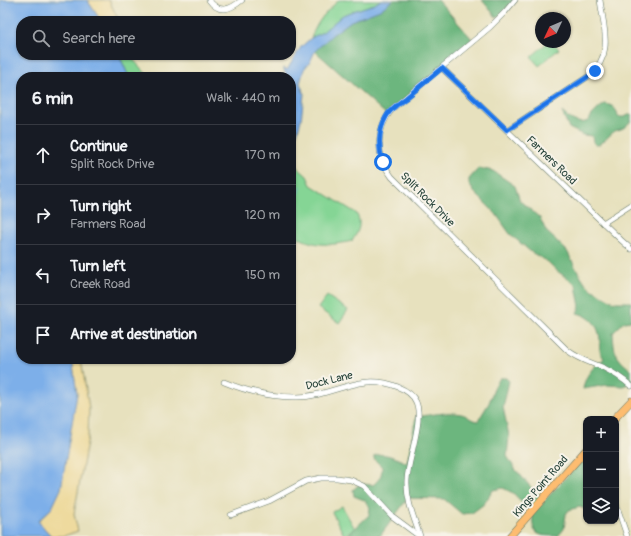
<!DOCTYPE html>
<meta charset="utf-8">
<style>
:root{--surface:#171b24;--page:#242831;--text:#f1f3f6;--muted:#9ea1a6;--line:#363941}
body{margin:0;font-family:Pangolin,sans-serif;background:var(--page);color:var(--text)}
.controls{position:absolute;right:12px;bottom:12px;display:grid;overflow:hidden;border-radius:8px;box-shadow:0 1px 3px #0004}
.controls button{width:36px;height:36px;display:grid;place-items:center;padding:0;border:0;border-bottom:1px solid var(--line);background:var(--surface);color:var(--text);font:20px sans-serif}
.compass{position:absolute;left:535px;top:12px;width:36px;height:36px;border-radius:50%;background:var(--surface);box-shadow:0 1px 3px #0004;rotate:226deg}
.stop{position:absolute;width:12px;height:12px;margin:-9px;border:3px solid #1a73e8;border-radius:50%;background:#fff}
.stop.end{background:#1a73e8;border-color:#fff;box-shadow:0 1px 4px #0008}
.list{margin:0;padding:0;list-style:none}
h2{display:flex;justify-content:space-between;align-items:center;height:52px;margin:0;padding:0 16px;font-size:17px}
h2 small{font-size:13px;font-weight:400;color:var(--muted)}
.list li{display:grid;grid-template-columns:26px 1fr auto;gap:12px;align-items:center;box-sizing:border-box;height:60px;padding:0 16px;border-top:1px solid var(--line)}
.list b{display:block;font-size:15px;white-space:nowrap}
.list p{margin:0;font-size:13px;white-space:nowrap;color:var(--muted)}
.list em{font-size:13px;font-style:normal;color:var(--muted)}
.icon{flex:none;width:22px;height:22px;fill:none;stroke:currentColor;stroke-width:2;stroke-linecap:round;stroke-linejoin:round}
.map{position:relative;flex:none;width:631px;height:536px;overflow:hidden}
.search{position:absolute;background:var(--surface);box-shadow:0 1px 3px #0004;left:16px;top:16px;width:280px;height:44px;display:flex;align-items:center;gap:10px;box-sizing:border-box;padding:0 14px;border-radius:16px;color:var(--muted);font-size:15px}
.panel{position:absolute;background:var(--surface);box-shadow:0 1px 3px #0004;left:16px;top:72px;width:280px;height:292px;border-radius:16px}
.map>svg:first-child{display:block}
.green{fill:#85d595;stroke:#528964}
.forest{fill:#6cb67e;stroke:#467a59}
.sand{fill:#eeda9e;stroke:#868c69}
.water{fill:#7dafe9;stroke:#4e768e}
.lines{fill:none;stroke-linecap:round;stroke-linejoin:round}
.stream{stroke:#7dafe9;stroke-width:1.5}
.minor-casing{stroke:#657664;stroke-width:6}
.major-casing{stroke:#657664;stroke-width:8}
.minor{stroke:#fff;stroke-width:5}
.major{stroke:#fdbc6f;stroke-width:7}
.route{stroke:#1a73e8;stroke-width:5}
.labels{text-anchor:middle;stroke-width:4;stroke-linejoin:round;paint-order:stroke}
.street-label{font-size:11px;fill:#1f3d34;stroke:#f7f3e8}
</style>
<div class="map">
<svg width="631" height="536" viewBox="0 0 631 536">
<rect width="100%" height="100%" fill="#f7f3e8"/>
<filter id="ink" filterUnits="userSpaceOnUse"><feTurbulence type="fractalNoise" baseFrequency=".025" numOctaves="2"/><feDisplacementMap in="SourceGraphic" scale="8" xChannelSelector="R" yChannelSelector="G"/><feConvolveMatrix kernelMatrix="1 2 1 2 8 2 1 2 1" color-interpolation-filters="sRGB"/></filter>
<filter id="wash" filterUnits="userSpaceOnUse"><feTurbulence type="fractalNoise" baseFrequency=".012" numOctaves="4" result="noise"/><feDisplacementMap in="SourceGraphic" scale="16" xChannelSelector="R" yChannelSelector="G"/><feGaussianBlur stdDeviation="0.9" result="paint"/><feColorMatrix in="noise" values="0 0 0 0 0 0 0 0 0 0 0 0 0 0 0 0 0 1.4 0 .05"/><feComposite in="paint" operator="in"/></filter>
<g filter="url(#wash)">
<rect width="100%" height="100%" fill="#e7e1be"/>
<g class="green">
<path d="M 339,0 L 381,0 L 375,4 L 353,11 L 343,15 L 323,32 L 311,38 C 318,20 325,13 339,0 Z"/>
<path d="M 548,42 L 552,42 L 559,49 L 539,66 L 531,57 Z"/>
<path d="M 119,55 L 129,55 L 149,77 L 129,77 Z"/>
<path d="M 291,162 L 307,176 L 311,185 L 356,213 C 362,223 359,231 352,241 C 331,246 308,247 291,232 Z"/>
<path d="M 327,296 L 348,310 L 339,323 L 318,308 Z"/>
<path d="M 342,506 L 355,529 L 344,535 L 332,512 Z"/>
</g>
<g class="forest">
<path d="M 393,0 L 438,0 L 472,39 L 387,115 L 315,51 L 332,35 L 351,21 L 380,10 Z"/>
<path d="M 482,0 L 515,0 L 497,18 Z"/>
<path d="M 605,104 C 613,105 617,109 618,117 L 624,117 L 631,114 L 631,121 C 628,124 625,128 621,129 C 619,130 617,130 615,131 C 608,135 594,157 592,136 L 583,135 L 569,128 L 562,112 C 568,118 580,127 589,120 C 590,119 591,116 592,115 C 596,111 600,107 605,104 Z"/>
<path d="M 479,168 L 493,171 L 515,186 L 520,201 L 540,218 L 546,231 L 567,251 L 575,267 L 586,284 L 593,290 L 614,302 L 631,302 L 631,321 L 624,322 L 613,333 C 614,353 615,357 631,370 L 631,382 L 624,386 L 607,385 L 583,389 C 585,375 593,367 604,359 C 603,356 600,353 600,350 C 599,347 600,343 600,340 C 599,326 591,316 577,313 L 580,307 L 576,285 L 556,270 L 548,262 L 531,252 L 510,234 L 496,214 L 474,192 L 469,184 L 469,179 Z"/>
<path d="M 500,378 L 506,378 L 509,381 L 503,407 L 509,436 L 507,456 L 515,469 L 542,500 L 531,512 L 513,493 L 503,488 L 493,490 L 484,504 L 472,513 L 462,514 L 444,499 L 408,498 L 380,536 L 347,536 L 369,515 L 370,507 L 364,500 L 354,496 L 353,490 C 359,483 364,484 373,485 C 379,480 382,476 382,467 L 374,459 L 374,456 C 383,451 398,459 407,463 L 416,417 C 430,415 447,411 461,414 C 468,415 469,420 478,421 L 489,403 L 495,386 Z"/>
<path d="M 586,456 L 586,509 L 579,507 L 569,510 L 566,514 L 564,529 L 558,536 C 538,536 531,536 533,513 Z"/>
</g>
<g class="sand">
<path d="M 87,0 L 109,0 L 119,21 L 101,21 Z"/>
<path d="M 72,359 L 81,359 L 89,408 L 88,437 L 74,514 L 78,531 L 64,536 L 51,536 L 38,521 L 52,508 L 77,394 Z"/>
</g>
<g class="water">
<path d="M 0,0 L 87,0 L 101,21 L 21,21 L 21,55 L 119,55 L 129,77 L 21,77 L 21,359 L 72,359 L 77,394 L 61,489 L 52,508 L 38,521 L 51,536 L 0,536 Z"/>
<path d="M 381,0 L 393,0 L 380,10 L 351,21 L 332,35 L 315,51 L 310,62 L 304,69 L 300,83 L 304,94 L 301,120 L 297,134 L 291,136 L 291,104 L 293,106 L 294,98 L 293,89 L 291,88 L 291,77 L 287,77 L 284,70 L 284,67 L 287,70 L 301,47 L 311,38 L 323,32 L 343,15 L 353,11 L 375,4 Z"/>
</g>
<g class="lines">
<g class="stream">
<path d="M 291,194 L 299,192 L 301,187"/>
<path d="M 291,196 L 292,200 L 297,206"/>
</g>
</g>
</g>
<g filter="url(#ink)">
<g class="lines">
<g class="minor-casing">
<g id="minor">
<path d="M 209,0 C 219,14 230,10 242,0"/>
<path d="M 515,0 L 505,12 L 490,27 L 393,108 C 375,129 375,156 392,177 L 567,350 C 580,360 590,362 604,368 C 614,373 623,379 631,386"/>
<path d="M 442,68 L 621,240 L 631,249"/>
<path d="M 507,130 L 589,76 C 614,55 604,29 600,0"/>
<path d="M 603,223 L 631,205"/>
<path d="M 224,382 C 248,392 271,397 297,397 C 334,397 359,371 398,387 C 406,390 413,395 416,402 C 424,420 408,459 407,480 C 406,500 414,518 420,536"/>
<path d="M 616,504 L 627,536"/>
<path d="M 231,515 L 269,501 L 306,481 L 321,478 L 337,478 L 351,480 L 364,486 L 392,516 L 419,536"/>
</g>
</g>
<g class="major-casing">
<g id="major">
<path d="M 614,419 L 631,401"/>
<path d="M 510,536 L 586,450"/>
</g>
</g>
<use href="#minor" class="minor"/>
<use href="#major" class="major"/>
</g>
</g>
<g class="lines" filter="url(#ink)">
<path class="route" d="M 383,162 C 378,148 378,131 386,117 C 390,109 399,103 406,98 C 418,88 430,78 442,68 L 507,130 L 589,76 L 595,71"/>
</g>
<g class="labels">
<g class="street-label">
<text transform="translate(552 160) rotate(44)" y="4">Farmers Road</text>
<text transform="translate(428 199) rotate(45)" y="4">Split Rock Drive</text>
<text transform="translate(329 380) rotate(-14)" y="4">Dock Lane</text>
<text transform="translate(540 486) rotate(-49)" y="4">Kings Point Road</text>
</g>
</g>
</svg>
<div class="controls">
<button>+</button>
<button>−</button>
<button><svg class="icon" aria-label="layers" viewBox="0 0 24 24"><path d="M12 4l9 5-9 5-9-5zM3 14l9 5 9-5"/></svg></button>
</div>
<svg class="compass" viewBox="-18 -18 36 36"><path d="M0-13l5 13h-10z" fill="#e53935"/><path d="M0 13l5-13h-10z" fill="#9ea1a6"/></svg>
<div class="stop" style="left:383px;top:162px"></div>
<div class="stop end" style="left:595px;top:71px"></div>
<div class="search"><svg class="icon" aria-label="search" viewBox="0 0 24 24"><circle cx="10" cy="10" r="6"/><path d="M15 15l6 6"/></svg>Search here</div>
<section class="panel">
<h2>6 min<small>Walk · 440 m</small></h2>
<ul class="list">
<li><svg class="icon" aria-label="ahead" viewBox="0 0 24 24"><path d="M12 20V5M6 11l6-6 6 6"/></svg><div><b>Continue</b><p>Split Rock Drive</p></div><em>170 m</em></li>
<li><svg class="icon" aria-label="right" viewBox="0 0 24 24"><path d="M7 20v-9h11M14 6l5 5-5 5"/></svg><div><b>Turn right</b><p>Farmers Road</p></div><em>120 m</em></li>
<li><svg class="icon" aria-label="left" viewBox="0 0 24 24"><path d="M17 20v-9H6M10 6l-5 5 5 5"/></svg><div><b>Turn left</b><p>Creek Road</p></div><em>150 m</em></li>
<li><svg class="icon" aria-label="arrive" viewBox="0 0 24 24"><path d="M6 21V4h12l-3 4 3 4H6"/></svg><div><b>Arrive at destination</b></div></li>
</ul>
</section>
</div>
